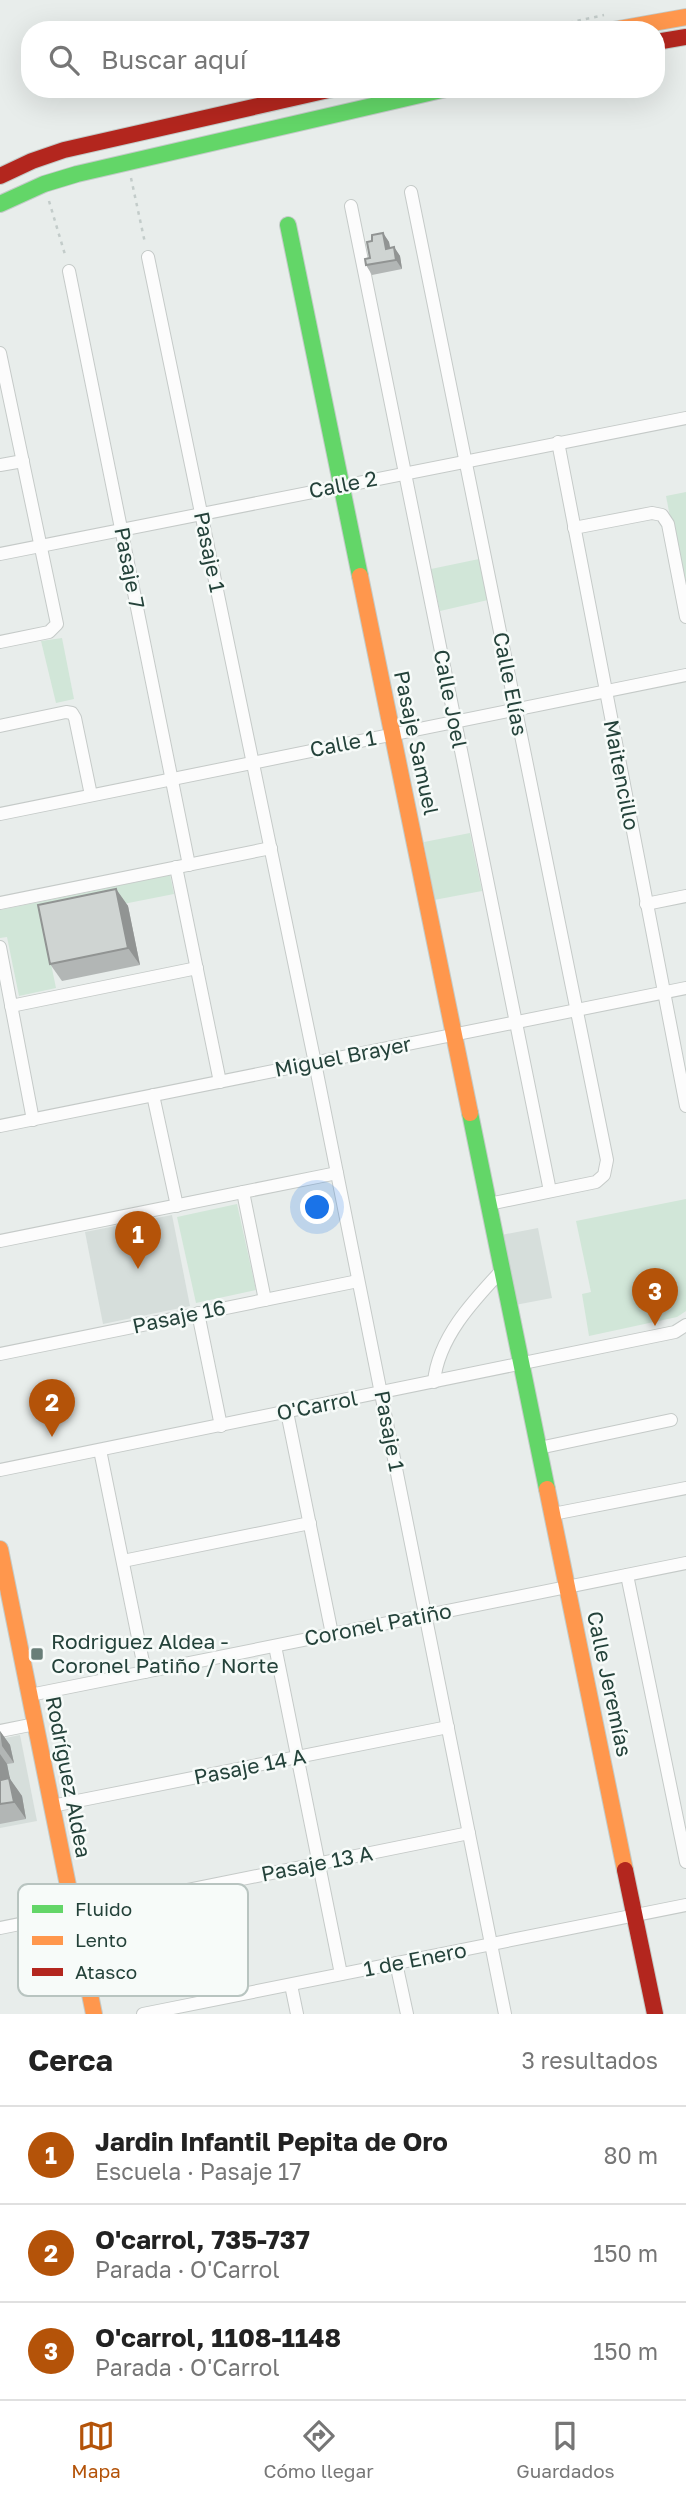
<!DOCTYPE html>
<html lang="es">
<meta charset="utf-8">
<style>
:root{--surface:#fff;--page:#f2f2f2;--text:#222;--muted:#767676;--line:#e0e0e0;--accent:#b45309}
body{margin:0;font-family:"Golos Text",sans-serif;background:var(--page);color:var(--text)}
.you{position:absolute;left:318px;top:1208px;width:24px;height:24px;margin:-18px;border:5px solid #fff;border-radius:50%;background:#1a73e8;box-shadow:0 0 0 10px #1a73e833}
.badge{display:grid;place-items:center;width:46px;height:46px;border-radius:50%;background:var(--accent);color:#fff;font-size:23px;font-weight:700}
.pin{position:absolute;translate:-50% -58px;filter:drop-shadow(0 2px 4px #0008)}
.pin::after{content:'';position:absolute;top:37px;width:24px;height:21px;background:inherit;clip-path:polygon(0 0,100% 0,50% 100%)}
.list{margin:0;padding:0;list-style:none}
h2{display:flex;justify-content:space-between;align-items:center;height:91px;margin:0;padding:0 28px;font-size:30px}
h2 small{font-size:23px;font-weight:400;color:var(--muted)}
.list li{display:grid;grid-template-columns:46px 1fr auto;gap:21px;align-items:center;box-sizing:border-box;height:98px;padding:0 28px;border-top:2px solid var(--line)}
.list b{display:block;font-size:26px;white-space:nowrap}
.list p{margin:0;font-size:23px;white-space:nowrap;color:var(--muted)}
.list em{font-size:23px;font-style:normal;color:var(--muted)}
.icon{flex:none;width:38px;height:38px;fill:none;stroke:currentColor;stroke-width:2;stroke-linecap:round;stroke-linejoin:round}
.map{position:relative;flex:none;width:686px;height:2014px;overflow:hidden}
.search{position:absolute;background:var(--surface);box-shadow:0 7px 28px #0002;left:21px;right:21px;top:21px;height:77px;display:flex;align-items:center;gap:18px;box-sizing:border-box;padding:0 24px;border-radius:28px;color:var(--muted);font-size:26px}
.sheet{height:385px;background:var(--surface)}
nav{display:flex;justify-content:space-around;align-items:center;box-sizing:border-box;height:98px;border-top:2px solid var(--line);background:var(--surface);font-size:19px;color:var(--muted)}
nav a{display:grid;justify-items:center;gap:4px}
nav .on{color:var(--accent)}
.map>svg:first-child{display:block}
.built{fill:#d6dedb}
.green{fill:#d1e6d8}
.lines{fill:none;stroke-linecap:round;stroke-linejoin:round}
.street-casing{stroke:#c5cac8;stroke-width:14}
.fast-casing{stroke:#c3cbc8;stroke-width:18}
.slow-casing{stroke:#c3cbc8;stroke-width:18}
.jam-casing{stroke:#c3cbc8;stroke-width:18}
.path{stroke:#c3ccca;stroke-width:2.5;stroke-dasharray:3.5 5;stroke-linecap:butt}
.street{stroke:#fcfcfc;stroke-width:12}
.fast{stroke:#63d668;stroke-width:16}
.slow{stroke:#ff974d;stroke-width:16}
.jam{stroke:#b3261e;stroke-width:16}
.wall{fill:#b2b6b5}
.shaded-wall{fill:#919493}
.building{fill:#cfd4d2;stroke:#919493;stroke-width:2}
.poi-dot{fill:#697e78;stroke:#f7fbf9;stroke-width:2.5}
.labels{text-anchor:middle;stroke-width:5;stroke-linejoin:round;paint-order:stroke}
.street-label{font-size:21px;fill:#24423a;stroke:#f7fbf9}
.poi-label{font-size:21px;fill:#24423a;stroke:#f7fbf9;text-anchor:start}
.key{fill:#f7fbf9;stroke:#b8c4c0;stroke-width:2}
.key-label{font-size:19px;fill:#24423a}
</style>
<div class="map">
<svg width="686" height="2014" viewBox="0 0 686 2014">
<rect width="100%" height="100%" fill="#e8edeb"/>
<g class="built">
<path d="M 172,1215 L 190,1306 L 103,1324 L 85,1232 Z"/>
<path d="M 538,1228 L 552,1298 L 515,1305 L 501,1235 Z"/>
<path d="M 20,1735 L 37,1821 L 0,1828 L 0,1739 Z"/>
</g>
<g class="green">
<path d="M 686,492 L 686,599 L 666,496 Z"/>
<path d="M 479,559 L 488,600 L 440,611 L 431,569 Z"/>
<path d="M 62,638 L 74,699 L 56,703 L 41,641 Z"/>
<path d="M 470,833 L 482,891 L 434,900 L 424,842 Z"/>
<path d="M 170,875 L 174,894 L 42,920 L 56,988 L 19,996 L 7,937 L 0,938 L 0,910 Z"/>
<path d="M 686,1199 L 686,1311 L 677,1317 L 589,1336 L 582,1294 L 591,1292 L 576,1221 Z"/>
<path d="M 237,1204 L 256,1290 L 196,1303 L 177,1217 Z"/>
</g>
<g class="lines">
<g class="street-casing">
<g id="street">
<path d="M 411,192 L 607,1160 L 604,1175 L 596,1182 L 489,1204"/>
<path d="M 351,206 L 550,1191"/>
<path d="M 148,257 L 315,1063 L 505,2014"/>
<path d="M 69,271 L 189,865"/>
<path d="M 0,353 L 57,624 L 49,632 L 0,642"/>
<path d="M 558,442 L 686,1106"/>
<path d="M 0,465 L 23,461"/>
<path d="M 574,528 L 652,513 L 662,515 L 668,524 L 686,617"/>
<path d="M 0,554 L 686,418"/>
<path d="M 0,726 L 66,712 L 72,713 L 75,718 L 91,795"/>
<path d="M 0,814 L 686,675"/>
<path d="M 176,867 L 220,1082"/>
<path d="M 0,903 L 271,848"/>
<path d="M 646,904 L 686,896"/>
<path d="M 0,947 L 33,1120"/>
<path d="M 11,1006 L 197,968"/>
<path d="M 153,1095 L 177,1206"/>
<path d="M 0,1126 L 686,988"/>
<path d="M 243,1192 L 265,1300"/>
<path d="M 0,1241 L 337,1173"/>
<path d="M 198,1313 L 221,1426"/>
<path d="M 0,1354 L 358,1281"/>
<path d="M 434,1382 C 438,1338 473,1301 502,1270"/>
<path d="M 287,1412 L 332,1634"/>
<path d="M 539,1448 L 671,1420"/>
<path d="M 100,1450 L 145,1672"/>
<path d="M 0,1470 L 675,1332 L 686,1325"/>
<path d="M 553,1514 L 686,1488"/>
<path d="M 123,1561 L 310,1523"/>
<path d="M 627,1575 L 686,1862"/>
<path d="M 275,1646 L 341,1974"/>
<path d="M 30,1695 L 686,1563"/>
<path d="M 0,1731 L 35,1724"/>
<path d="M 52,1806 L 448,1727"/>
<path d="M 0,1928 L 469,1833"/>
<path d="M 396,1963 L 407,2014"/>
<path d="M 291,1985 L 297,2014"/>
<path d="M 143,2014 L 686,1905"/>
</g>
</g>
<g class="fast-casing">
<g id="fast">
<path d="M 0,204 L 44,184 L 77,174 L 446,89"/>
<path d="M 288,225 L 360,576"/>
<path d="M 470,1113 L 547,1489"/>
</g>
</g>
<g class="slow-casing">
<g id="slow">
<path d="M 613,30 L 686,17"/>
<path d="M 360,576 L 470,1113"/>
<path d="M 547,1489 L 625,1870"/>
<path d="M 0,1549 L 94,2014"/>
</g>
</g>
<g class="jam-casing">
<g id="jam">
<path d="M 656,42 L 686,37"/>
<path d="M 0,176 L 32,161 L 64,150 L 333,89"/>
<path d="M 625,1870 L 655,2014"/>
</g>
</g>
<g class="path">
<path d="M 536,30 L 604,15"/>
<path d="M 131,178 L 145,243"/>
<path d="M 49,201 L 66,258"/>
</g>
<use href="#street" class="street"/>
<use href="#fast" class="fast"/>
<use href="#slow" class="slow"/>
<use href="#jam" class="jam"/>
</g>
<g class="wall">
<path d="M 383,233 L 389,242 L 390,248 L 394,247 L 400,256 L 402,269 L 372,275 L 366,265 L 370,258 L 372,241 Z"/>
<path d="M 116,889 L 128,906 L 140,965 L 62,981 L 50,964 Z"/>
<path d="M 0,1731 L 10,1745 L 14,1763 L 7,1764 L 10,1779 L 22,1796 L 26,1819 L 0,1824 Z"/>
</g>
<g class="shaded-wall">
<path d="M 383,233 L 389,242 L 392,258 L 386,249 Z"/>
<path d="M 394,247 L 400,256 L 402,269 L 396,260 Z"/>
<path d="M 116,889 L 128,906 L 140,965 L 128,948 Z"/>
<path d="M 0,1731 L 10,1745 L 14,1763 L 2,1746 Z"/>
<path d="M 0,1754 L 7,1764 L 10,1779 L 22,1796 L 26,1819 L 14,1802 L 1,1780 L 0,1773 Z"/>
</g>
<g class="building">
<path d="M 383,233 L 386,249 L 394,247 L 396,260 L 366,265 L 365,259 L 370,258 L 367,242 L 372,241 L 372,235 Z"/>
<path d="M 116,889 L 128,948 L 50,964 L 38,905 Z"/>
<path d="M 0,1773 L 1,1780 L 9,1778 L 14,1802 L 0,1804 Z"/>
</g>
<rect class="poi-dot" x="30" y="1647" width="14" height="14" rx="3.5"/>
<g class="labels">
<g class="street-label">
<text transform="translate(343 485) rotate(-11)" y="7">Calle 2</text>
<text transform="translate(209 552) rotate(78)" y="7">Pasaje 1</text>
<text transform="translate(129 568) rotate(79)" y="7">Pasaje 7</text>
<text transform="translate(510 684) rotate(79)" y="7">Calle Elías</text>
<text transform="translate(450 699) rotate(79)" y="7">Calle Joel</text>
<text transform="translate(416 743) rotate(78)" y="7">Pasaje Samuel</text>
<text transform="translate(343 744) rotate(-11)" y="7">Calle 1</text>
<text transform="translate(621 775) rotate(79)" y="7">Maitencillo</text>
<text transform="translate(343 1057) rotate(-11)" y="7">Miguel Brayer</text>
<text transform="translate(179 1317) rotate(-12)" y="7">Pasaje 16</text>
<text transform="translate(317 1406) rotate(-11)" y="7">O'Carrol</text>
<text transform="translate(389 1431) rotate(79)" y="7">Pasaje 1</text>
<text transform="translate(378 1625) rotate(-11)" y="7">Coronel Patiño</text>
<text transform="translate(609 1684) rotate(78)" y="7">Calle Jeremías</text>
<text transform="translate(250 1767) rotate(-11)" y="7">Pasaje 14 A</text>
<text transform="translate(68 1777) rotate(79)" y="7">Rodríguez Aldea</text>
<text transform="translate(317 1864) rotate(-11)" y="7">Pasaje 13 A</text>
<text transform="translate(415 1960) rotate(-11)" y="7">1 de Enero</text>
</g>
<g class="poi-label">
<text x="51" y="1649">Rodriguez Aldea -<tspan x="51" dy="24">Coronel Patiño / Norte</tspan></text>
</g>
</g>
<rect x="18" y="1884" width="230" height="112" rx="10" class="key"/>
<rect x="32" y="1905" width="31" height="8" fill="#63d668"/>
<rect x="32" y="1936" width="31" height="9" fill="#ff974d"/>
<rect x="32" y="1968" width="31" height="8" fill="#b3261e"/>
<g class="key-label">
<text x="75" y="1916">Fluido</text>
<text x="75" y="1947">Lento</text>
<text x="75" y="1979">Atasco</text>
</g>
</svg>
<div class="you"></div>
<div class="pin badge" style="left:138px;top:1269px">1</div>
<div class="pin badge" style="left:52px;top:1437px">2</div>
<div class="pin badge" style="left:655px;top:1326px">3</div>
<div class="search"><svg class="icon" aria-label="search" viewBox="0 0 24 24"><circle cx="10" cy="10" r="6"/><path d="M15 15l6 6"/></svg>Buscar aquí</div>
</div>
<section class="sheet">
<h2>Cerca<small>3 resultados</small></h2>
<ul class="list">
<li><span class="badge">1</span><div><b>Jardin Infantil Pepita de Oro</b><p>Escuela · Pasaje 17</p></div><em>80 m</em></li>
<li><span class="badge">2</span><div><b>O'carrol, 735-737</b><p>Parada · O'Carrol</p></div><em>150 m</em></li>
<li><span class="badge">3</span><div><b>O'carrol, 1108-1148</b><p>Parada · O'Carrol</p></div><em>150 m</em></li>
</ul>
</section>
<nav>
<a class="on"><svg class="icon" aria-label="map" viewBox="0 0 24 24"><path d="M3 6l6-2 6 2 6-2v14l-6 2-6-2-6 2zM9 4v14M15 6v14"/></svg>Mapa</a>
<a><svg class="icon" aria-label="directions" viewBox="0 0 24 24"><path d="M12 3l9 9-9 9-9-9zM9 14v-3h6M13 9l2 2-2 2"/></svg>Cómo llegar</a>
<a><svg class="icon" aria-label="saved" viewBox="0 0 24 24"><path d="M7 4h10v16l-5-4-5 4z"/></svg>Guardados</a>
</nav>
